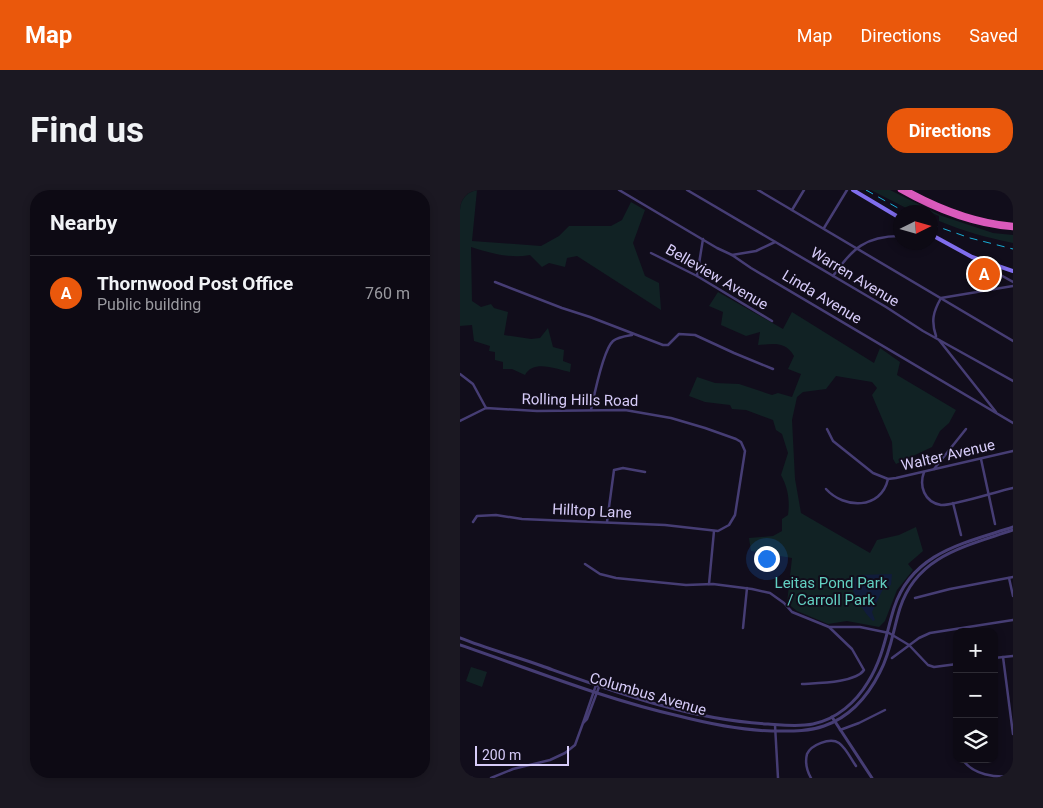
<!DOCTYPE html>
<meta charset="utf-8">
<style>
:root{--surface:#0d0a14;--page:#1b1822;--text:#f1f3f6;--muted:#9a9aa0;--line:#2d2b34;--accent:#ea580c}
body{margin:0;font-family:Roboto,sans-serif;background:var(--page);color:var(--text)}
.controls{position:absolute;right:15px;bottom:15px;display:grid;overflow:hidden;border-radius:10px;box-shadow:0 2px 8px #0003}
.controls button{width:45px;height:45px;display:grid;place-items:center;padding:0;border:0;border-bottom:1px solid var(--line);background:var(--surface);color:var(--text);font:25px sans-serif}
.compass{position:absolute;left:433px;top:15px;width:45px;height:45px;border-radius:50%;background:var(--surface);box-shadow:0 2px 8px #0003;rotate:85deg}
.scale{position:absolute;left:15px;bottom:12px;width:94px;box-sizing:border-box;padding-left:5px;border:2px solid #d7ccf9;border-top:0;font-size:14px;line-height:18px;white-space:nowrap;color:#d7ccf9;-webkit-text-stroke:4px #110d1b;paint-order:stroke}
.you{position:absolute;left:306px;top:368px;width:18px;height:18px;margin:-12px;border:4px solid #fff;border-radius:50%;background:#1a73e8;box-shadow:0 0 0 8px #1a73e833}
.badge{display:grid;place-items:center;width:32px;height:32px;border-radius:50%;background:var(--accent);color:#fff;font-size:16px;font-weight:700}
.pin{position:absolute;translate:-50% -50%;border:2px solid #fff;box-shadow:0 1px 5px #0006}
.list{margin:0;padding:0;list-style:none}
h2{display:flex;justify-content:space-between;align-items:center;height:65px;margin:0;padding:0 20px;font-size:21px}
h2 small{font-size:16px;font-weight:400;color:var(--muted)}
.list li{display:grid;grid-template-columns:32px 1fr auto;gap:15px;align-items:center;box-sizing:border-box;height:75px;padding:0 20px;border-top:1px solid var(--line)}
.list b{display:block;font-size:19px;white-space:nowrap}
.list p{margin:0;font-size:16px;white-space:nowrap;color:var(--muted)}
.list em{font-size:16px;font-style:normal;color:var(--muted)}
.icon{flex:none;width:28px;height:28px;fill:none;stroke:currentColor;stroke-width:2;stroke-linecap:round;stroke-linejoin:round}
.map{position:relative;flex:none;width:553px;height:588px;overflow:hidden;border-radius:20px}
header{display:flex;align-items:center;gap:30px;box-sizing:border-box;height:70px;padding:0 25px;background:var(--accent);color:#fff}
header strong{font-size:24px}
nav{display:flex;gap:28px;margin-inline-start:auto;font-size:18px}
.intro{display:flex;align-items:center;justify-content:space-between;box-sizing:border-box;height:120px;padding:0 30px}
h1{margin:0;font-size:35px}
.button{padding:12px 22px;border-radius:20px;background:var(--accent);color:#fff;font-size:18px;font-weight:700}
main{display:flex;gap:30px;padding:0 30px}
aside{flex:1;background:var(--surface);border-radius:20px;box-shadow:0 2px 8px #0003}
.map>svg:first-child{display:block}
.green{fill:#112224}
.water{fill:#111c3a}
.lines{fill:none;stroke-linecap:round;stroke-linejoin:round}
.minor{stroke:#463d74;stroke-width:2.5}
.tertiary{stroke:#463d74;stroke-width:3}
.secondary{stroke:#806eee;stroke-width:4}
.trunk{stroke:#da5abc;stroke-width:4.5}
.rail{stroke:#19afd8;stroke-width:1;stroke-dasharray:8 6;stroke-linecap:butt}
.labels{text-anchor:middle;stroke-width:4;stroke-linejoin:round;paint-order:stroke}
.street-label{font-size:15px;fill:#d7ccf9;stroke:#110d1b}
.park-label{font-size:15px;fill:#62cfc1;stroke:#110d1b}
</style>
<header>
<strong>Map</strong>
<nav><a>Map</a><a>Directions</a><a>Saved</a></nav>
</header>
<div class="intro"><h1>Find us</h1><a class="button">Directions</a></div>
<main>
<aside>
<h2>Nearby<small></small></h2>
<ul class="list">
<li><span class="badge">A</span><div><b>Thornwood Post Office</b><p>Public building</p></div><em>760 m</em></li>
</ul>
</aside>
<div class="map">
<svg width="553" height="588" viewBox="0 0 553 588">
<rect width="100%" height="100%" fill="#110d1b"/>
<g class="green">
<path d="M 0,0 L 17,0 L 12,51 L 81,56 L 99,46 L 109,36 L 151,36 L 162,30 L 171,12 L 185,20 L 173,53 L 185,86 L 199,93 L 201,120 L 117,66 L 107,68 L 105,77 L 89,73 L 82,77 L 70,65 C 50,69 30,63 11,57 L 12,111 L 21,117 L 31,114 L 34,118 L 48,122 L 44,145 L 71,149 L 80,148 L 88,138 L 93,157 L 104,160 L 103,171 L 111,174 L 110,182 C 97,179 73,169 65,185 L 52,179 L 43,179 L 43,172 L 35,170 L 35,162 L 29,161 L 30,156 L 14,151 L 12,135 L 0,136 Z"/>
<path d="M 411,0 L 430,0 L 482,26 L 533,43 L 553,45 L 553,53 C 528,48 503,41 479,31 L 479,26 L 455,16 L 448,19 Z"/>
<path d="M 258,102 L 323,139 L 332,122 L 414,173 L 420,158 L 440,172 L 437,185 L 496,220 L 489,233 L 480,241 L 472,257 L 436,274 L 433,269 L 432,252 L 412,205 L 417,198 L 412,192 L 376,186 L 366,199 L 343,202 L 337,207 L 332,230 L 335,289 L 341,323 L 410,363 L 417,350 L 439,345 L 456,337 L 463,361 L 448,374 L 453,380 L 437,400 L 425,431 L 419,437 L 387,431 L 368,434 L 337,421 L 327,413 L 332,368 L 291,361 L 289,348 L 313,346 L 322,341 L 322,329 L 328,325 C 330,310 328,298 321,285 L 328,263 L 322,244 L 316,240 L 313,230 L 286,220 L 272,219 L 270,215 L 245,212 L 229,206 L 237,187 L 255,193 L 279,194 L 312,205 L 318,203 L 332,207 L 341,184 L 328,179 L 334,166 C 325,151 314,154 298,155 L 300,142 L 286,146 L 261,135 L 263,122 L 249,116 Z"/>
<path d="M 11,477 L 27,482 L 22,497 L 6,491 Z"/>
</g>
<path class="water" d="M 432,384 L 431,395 L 423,399 L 412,422 L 415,430 L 413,431 C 405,424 392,404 391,392 L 398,385 Z"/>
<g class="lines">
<g class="minor">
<path d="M 159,0 L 257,58 L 272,65 L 291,78 L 553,233"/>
<path d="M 227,0 L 426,117 L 463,141 L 553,191"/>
<path d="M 298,0 L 553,151"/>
<path d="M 332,20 L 344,0"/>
<path d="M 364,38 L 387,0"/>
<path d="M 191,63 L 237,86 L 312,131"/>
<path d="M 272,65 L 296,61 L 315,52"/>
<path d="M 520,71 L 536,82"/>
<path d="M 535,75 L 537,83 L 553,92"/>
<path d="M 237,86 L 243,49"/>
<path d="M 373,86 C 392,59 405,46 440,46"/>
<path d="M 35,92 L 102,118 L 130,127 L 203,155 L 208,155 L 219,144 L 235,145 L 274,163 L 313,179"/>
<path d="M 476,146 C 471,131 473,122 481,108 L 553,96"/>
<path d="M 479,150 L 536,222"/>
<path d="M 0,184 L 13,194 L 26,218"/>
<path d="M 131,220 C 134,206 143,160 153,151 C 158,147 166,146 172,145"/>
<path d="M 0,231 L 26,218 L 77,221 L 165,220 L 211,228 L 245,238 L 276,249 L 281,252 L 285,261 L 275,325 L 269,335 L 258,341 L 205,335 L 62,329 L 36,325 L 17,326 L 13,332"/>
<path d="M 367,239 L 373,251 L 413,283 L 428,289 L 436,288 L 553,261"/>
<path d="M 521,269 L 535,334"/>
<path d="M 474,279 L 506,239"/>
<path d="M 464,282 C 459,296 464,312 481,315 C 493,316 538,301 553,298"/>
<path d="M 366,299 C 384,319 421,320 428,289"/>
<path d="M 493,313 L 501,345"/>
<path d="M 147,332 L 154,280 L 163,278 L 185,282"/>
<path d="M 125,374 L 140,384 L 156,388 L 226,395 L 253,394 L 292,399 L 310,403 L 324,413 L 332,422 L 369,437 L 392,459 L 404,480 C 395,493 357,493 342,494"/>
<path d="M 549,388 L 553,406"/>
<path d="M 249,394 L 254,341"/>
<path d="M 455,408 L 490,399 L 553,387"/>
<path d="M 370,437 L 400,437 L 429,443 L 449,455 L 468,475 L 474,477 L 497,474"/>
<path d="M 283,438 L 287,398"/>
<path d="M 543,467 L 553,544"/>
<path d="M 432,468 L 459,448 L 470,443 L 553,430"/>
<path d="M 534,468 L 553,466"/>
<path d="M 136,495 L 123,533 L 127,529 L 139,497"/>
<path d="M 315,535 L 318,588"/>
<path d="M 380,540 L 399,533 L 425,520"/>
<path d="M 502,569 C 513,585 535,588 553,586"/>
<path d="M 0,586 L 12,588"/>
<path d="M 31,588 L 53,579 L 90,570 L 105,563 L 115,555 L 123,533"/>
<path d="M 351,588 C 347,581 345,572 347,564 C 351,555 370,547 379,553 C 386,558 391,569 396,576"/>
</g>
<g class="tertiary">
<path d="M 0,448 C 27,459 55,466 82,476 C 155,502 230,530 308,534 C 322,535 338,537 353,534 C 377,529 396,512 408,492 C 423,468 426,444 434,418 C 452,362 505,353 553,337"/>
<path d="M 0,455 C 73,480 144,509 219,526 C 250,534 280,540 312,541 C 330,541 347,542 364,536 C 390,527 408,506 420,482 C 431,462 433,440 440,418 C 457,365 507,356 553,340"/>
<path d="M 372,527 L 412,588"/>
</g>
<g class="secondary">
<path d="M 393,0 L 440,28"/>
<path d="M 470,44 L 512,67 L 553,81"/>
</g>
<g class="trunk">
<path d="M 440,0 C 475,20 513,35 553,38"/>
<path d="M 447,0 C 480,18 515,32 553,35"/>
</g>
<g class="rail">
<path d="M 406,0 L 445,22"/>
<path d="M 470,34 L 510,48 L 553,59"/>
</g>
</g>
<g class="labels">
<g class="street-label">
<text transform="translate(257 87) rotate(30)" y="5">Belleview Avenue</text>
<text transform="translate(395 87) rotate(31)" y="5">Warren Avenue</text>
<text transform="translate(362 107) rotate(31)" y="5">Linda Avenue</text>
<text transform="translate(120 210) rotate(1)" y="5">Rolling Hills Road</text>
<text transform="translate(488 265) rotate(-13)" y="5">Walter Avenue</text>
<text transform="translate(132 321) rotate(3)" y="5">Hilltop Lane</text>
<text transform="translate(188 504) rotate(16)" y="5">Columbus Avenue</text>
</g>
<g class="park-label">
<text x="371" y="398">Leitas Pond Park<tspan x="371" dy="17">/ Carroll Park</tspan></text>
</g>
</g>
</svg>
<div class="controls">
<button>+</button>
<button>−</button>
<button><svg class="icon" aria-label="layers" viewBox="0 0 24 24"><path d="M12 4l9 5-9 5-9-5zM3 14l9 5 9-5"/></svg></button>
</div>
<svg class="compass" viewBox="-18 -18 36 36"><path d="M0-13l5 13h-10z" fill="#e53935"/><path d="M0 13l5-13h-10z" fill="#9a9aa0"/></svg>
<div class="scale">200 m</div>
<div class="you"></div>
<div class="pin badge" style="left:524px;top:84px">A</div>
</div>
</main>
